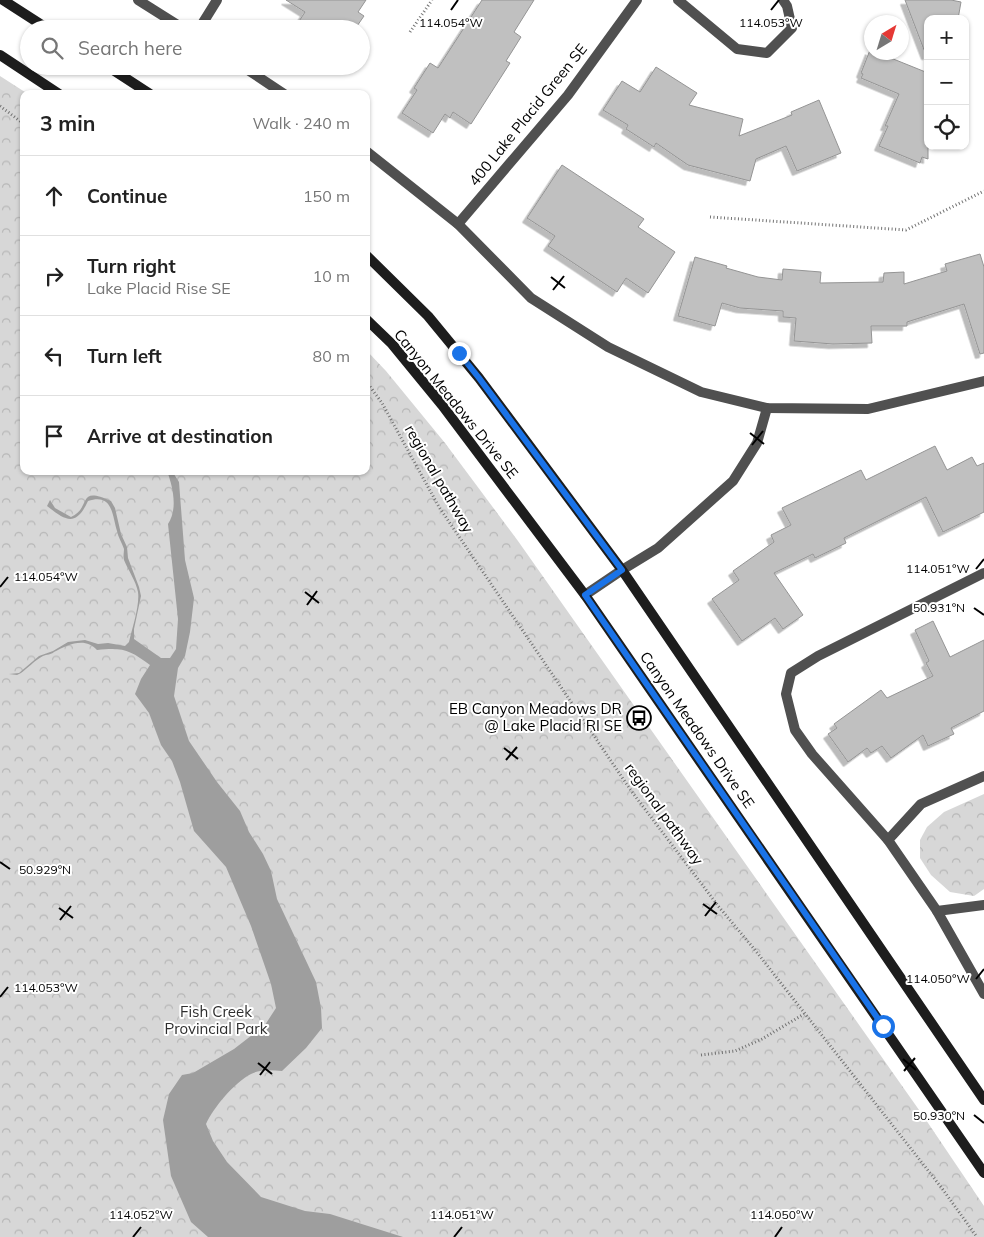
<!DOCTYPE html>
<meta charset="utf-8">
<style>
:root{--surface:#fff;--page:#f6f6f6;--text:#222;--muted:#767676;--line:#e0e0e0}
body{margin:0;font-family:Mulish,sans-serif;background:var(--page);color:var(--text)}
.controls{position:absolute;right:15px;top:15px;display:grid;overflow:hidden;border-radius:10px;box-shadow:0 1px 4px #0004}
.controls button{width:45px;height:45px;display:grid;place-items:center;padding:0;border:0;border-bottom:1px solid var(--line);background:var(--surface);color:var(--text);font:25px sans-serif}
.compass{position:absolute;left:864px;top:15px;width:45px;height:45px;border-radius:50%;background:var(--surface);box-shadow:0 1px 4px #0004;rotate:38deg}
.stop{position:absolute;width:15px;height:15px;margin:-11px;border:4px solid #1a73e8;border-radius:50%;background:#fff}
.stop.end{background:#1a73e8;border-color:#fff;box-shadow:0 1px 5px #0008}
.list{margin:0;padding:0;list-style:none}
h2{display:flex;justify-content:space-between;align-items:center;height:65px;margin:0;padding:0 20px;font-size:21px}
h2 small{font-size:16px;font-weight:400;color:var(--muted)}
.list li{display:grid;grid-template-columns:32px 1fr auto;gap:15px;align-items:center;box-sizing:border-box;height:80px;padding:0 20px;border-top:1px solid var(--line)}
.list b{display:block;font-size:19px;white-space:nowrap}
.list p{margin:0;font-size:16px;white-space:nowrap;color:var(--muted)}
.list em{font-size:16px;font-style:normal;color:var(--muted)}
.icon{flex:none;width:28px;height:28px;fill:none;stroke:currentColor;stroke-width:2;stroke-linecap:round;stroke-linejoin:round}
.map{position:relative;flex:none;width:984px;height:1237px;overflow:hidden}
.search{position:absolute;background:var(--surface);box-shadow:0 1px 4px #0004;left:20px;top:20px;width:350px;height:55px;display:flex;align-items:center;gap:12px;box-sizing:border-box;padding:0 18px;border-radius:28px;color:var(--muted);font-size:19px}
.panel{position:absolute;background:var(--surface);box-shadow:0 1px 4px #0004;left:20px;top:90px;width:350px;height:385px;border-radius:10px}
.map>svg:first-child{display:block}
.park{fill:url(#park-crowns)}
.water{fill:#9e9e9e}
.building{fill:#c0c0c0;stroke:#949494;filter:url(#shadow)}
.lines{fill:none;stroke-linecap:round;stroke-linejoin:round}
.path{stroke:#727272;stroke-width:3;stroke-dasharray:1 2.5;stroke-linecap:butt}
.lane{stroke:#505050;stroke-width:10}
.street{stroke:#505050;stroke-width:10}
.secondary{stroke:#1d1d1d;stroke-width:10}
.route{stroke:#1a73e8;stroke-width:6}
.ticks{fill:none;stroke:#000;stroke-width:2}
.labels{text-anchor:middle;stroke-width:4;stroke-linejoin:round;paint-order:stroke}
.street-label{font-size:15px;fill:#000;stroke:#fff}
.poi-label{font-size:15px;fill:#000;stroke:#fff;text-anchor:end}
.park-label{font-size:15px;fill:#2e2e2e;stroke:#fff}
.ticks-label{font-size:12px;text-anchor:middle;fill:#000;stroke:#fff;stroke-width:4;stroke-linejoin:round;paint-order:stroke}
</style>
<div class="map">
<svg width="984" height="1237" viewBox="0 0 984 1237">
<defs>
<pattern id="park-crowns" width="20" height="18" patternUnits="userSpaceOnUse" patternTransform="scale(1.25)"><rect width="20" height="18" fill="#d7d7d7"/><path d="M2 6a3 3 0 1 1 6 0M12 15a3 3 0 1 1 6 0" fill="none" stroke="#b7b7b7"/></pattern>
<filter id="shadow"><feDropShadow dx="-4.5" dy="4.5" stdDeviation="0" flood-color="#0004"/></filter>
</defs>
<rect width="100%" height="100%" fill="#fff"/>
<g class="park">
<path d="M 0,76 L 28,94 L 24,94 L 24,471 L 366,471 L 366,350 L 386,371 L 445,443 L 518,541 L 924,1117 L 984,1206 L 984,1237 L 0,1237 Z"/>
<path d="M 984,794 L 984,889 L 974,896 L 950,892 L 931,875 L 920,858 L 920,840 L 927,827 L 944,812 Z"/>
</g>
<path class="water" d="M 167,471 L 172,471 L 179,482 L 185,560 L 194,598 L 190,632 L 185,656 L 178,668 L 174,696 L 189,741 L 217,782 L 240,811 L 249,832 L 263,854 L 271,871 L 277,899 L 316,982 L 321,1008 L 322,1028 L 306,1048 L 282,1071 C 272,1070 260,1069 251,1074 C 234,1083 214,1107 206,1124 L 213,1141 L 227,1162 L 261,1197 L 305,1211 L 330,1214 L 403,1237 L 208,1237 L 191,1222 L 171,1176 L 163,1120 L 169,1094 L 182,1075 L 193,1073 L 234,1049 L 265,1025 L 276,1008 L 271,984 L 251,926 L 226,867 L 194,831 L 180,782 L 172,761 L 161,745 L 149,713 L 135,694 L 141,679 L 150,665 C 130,650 123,647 97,650 C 85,636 67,645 54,652 C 51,655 47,654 43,656 C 35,660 28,668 21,673 L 17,675 L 9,674 L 19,673 L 39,656 L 53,651 L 68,642 L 85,640 L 98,644 L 108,643 L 125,646 L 129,642 C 132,629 140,605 138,592 C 136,581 128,570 124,560 C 123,557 124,552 124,549 C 122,543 118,537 117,531 C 112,515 113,493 88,501 C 76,527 66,521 47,506 L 50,500 L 55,508 L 71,517 C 92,508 76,485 111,501 L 115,508 L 121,534 L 127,547 L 128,558 L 139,587 L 141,596 L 134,629 L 134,639 L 161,658 L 170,658 L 176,649 L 178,619 L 168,524 C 178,509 173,487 167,471 Z"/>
<g class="building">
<path d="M 286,0 L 366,0 L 358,12 L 364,16 L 355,29 L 294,29 L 305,12 Z"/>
<path d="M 482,0 L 534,0 L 514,32 L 521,37 L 506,61 L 510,63 L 471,124 L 453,112 L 450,118 L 445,114 L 433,133 L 402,113 L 417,90 L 414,88 L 430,63 L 438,68 Z"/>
<path d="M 905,0 L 951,0 L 961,2 L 958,19 L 928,19 L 928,55 L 926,55 Z"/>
<path d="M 870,50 L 872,52 L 876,52 L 928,73 L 928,159 L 922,157 L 920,163 L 879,146 L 888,126 L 885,126 L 899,94 L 861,78 L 863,74 L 861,73 Z"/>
<path d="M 656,67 L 697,93 L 689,105 L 743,119 L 739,136 L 792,115 L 791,112 L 819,100 L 841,153 L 797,171 L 786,146 L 756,159 L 750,181 L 688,165 L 656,143 L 654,147 L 626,129 L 628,125 L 603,110 L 622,81 L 640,92 Z"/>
<path d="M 562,165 L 644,219 L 638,227 L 675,252 L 648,293 L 626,278 L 617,292 L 548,246 L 555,236 L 527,218 Z"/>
<path d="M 980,254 L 984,267 L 984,353 L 980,354 L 964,304 L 907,322 L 907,326 L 871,326 L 872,343 L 833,344 L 794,341 L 796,318 L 783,317 L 783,311 L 740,308 L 722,303 L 715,326 L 678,316 L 695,257 L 727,266 L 726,268 L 758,277 L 782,280 L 783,269 L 821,272 L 820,283 L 883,282 L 884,273 L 904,272 L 904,284 L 947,271 L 945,264 Z"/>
<path d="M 935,446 L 947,470 L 972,457 L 977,466 L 984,463 L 984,512 L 943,532 L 926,497 L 844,538 L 846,543 L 815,558 L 813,554 L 774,573 L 803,615 L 783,629 L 775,618 L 742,641 L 712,599 L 739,580 L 733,571 L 774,542 L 771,535 L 791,525 L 782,508 L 861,470 L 866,480 Z"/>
<path d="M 933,621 L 950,657 L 984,640 L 984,711 L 951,728 L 954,734 L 928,746 L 923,735 L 891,758 L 882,746 L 871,753 L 867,748 L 848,762 L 828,734 L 837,728 L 834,724 L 881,690 L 887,698 L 933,676 L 926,663 L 929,661 L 915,630 Z"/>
</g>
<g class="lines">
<g class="path">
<path d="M 410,32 L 432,0"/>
<path d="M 0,106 L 24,124"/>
<path d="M 710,217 L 906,230 L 984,191"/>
<path d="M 366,381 L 382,403 L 439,507 L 632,792 L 719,907 L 755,950 L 941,1187 L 977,1237"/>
<path d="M 701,1055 L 735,1051 L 762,1039 L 804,1014"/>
</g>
<g class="lane">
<path d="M 888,840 L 812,754 L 795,730 L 786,694 L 791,673 L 818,656 L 984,573"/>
<path d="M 937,911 L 984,994"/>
</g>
<g class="street">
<path d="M 138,0 L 184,29"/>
<path d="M 678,0 L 737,49 L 767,53 L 792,28 L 787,6 L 783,0"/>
<path d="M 199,29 L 217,0"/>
<path d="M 242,66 L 284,94"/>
<path d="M 366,151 L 458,224 L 531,298 L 608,347 L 701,392 L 767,408 L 868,409 L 984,381"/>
<path d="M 458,224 L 568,95 L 637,0"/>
<path d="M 585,595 L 622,570 L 658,548 L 733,481 L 757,443 L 767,408"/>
<path d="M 984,776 L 921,804 L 888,840 L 937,911 L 984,905"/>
</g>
<g class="secondary">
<path d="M 3,0 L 48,29"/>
<path d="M 0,55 L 59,94"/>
<path d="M 107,66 L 150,94"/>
<path d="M 366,255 L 428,316 L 479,378 L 622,570 L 984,1100"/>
<path d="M 366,319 L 392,344 L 442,405 L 585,595 L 984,1173"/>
</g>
</g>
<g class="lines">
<path class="route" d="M 459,353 L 479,378 L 622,570 L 585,595 L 883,1026"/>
</g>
<path class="ticks" d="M 451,10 L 458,0M 771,10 L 779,0M 551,277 L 565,288M 553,290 L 564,276M 750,433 L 764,444M 752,445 L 763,431M 976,569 L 984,559M 0,587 L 8,577M 305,592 L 319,603M 307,605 L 317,591M 974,608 L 984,615M 504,748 L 518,759M 506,760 L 517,747M 0,862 L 10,869M 703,904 L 717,914M 59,908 L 73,918M 705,916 L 716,902M 60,920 L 71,906M 976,979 L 984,969M 0,997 L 8,987M 903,1059 L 916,1070M 258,1063 L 272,1074M 904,1071 L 915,1058M 260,1075 L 270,1062M 974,1115 L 984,1123M 133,1237 L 141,1227M 454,1237 L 462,1227M 775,1237 L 782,1227"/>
<defs>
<g id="bus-ring" transform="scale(1.25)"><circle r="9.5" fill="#fff" stroke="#000" stroke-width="1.5"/><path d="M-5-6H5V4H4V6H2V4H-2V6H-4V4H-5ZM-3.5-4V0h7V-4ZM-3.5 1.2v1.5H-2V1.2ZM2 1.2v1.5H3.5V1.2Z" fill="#000"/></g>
</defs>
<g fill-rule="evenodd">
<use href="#bus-ring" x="639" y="718"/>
</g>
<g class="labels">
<g class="street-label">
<text transform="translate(528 115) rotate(-51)" y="5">400 Lake Placid Green SE</text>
<text transform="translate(456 404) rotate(51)" y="5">Canyon Meadows Drive SE</text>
<text transform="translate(439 479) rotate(60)" y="5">regional pathway</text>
<text transform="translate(697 730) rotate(55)" y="5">Canyon Meadows Drive SE</text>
<text transform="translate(664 814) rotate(54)" y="5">regional pathway</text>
</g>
<g class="poi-label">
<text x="622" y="714">EB Canyon Meadows DR<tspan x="622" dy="17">@ Lake Placid RI SE</tspan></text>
</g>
<g class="park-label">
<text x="216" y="1017">Fish Creek<tspan x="216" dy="17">Provincial Park</tspan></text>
</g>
</g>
<g class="ticks-label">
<text x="451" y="27">114.054°W</text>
<text x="771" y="27">114.053°W</text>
<text x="938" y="573">114.051°W</text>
<text x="46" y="581">114.054°W</text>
<text x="939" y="612">50.931°N</text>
<text x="45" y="874">50.929°N</text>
<text x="938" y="983">114.050°W</text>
<text x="46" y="992">114.053°W</text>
<text x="939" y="1120">50.930°N</text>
<text x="141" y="1219">114.052°W</text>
<text x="462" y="1219">114.051°W</text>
<text x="782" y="1219">114.050°W</text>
</g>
</svg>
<div class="controls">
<button>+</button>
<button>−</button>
<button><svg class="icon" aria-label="locate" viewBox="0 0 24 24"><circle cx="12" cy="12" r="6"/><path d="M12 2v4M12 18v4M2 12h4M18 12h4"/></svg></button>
</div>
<svg class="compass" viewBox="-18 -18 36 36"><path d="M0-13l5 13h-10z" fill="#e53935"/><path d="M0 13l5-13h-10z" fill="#767676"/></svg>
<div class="stop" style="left:883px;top:1026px"></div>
<div class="stop end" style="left:459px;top:353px"></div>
<div class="search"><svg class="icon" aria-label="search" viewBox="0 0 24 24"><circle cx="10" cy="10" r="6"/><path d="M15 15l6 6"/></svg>Search here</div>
<section class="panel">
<h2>3 min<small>Walk · 240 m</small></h2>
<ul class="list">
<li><svg class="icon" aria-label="ahead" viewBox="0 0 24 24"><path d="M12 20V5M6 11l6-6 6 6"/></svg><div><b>Continue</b></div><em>150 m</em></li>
<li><svg class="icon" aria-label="right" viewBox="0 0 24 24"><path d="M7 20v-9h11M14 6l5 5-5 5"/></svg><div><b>Turn right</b><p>Lake Placid Rise SE</p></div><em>10 m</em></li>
<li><svg class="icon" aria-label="left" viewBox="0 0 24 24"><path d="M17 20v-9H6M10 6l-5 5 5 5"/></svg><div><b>Turn left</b></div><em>80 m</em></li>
<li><svg class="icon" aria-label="arrive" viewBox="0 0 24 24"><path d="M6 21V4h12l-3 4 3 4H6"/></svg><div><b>Arrive at destination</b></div></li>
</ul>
</section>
</div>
